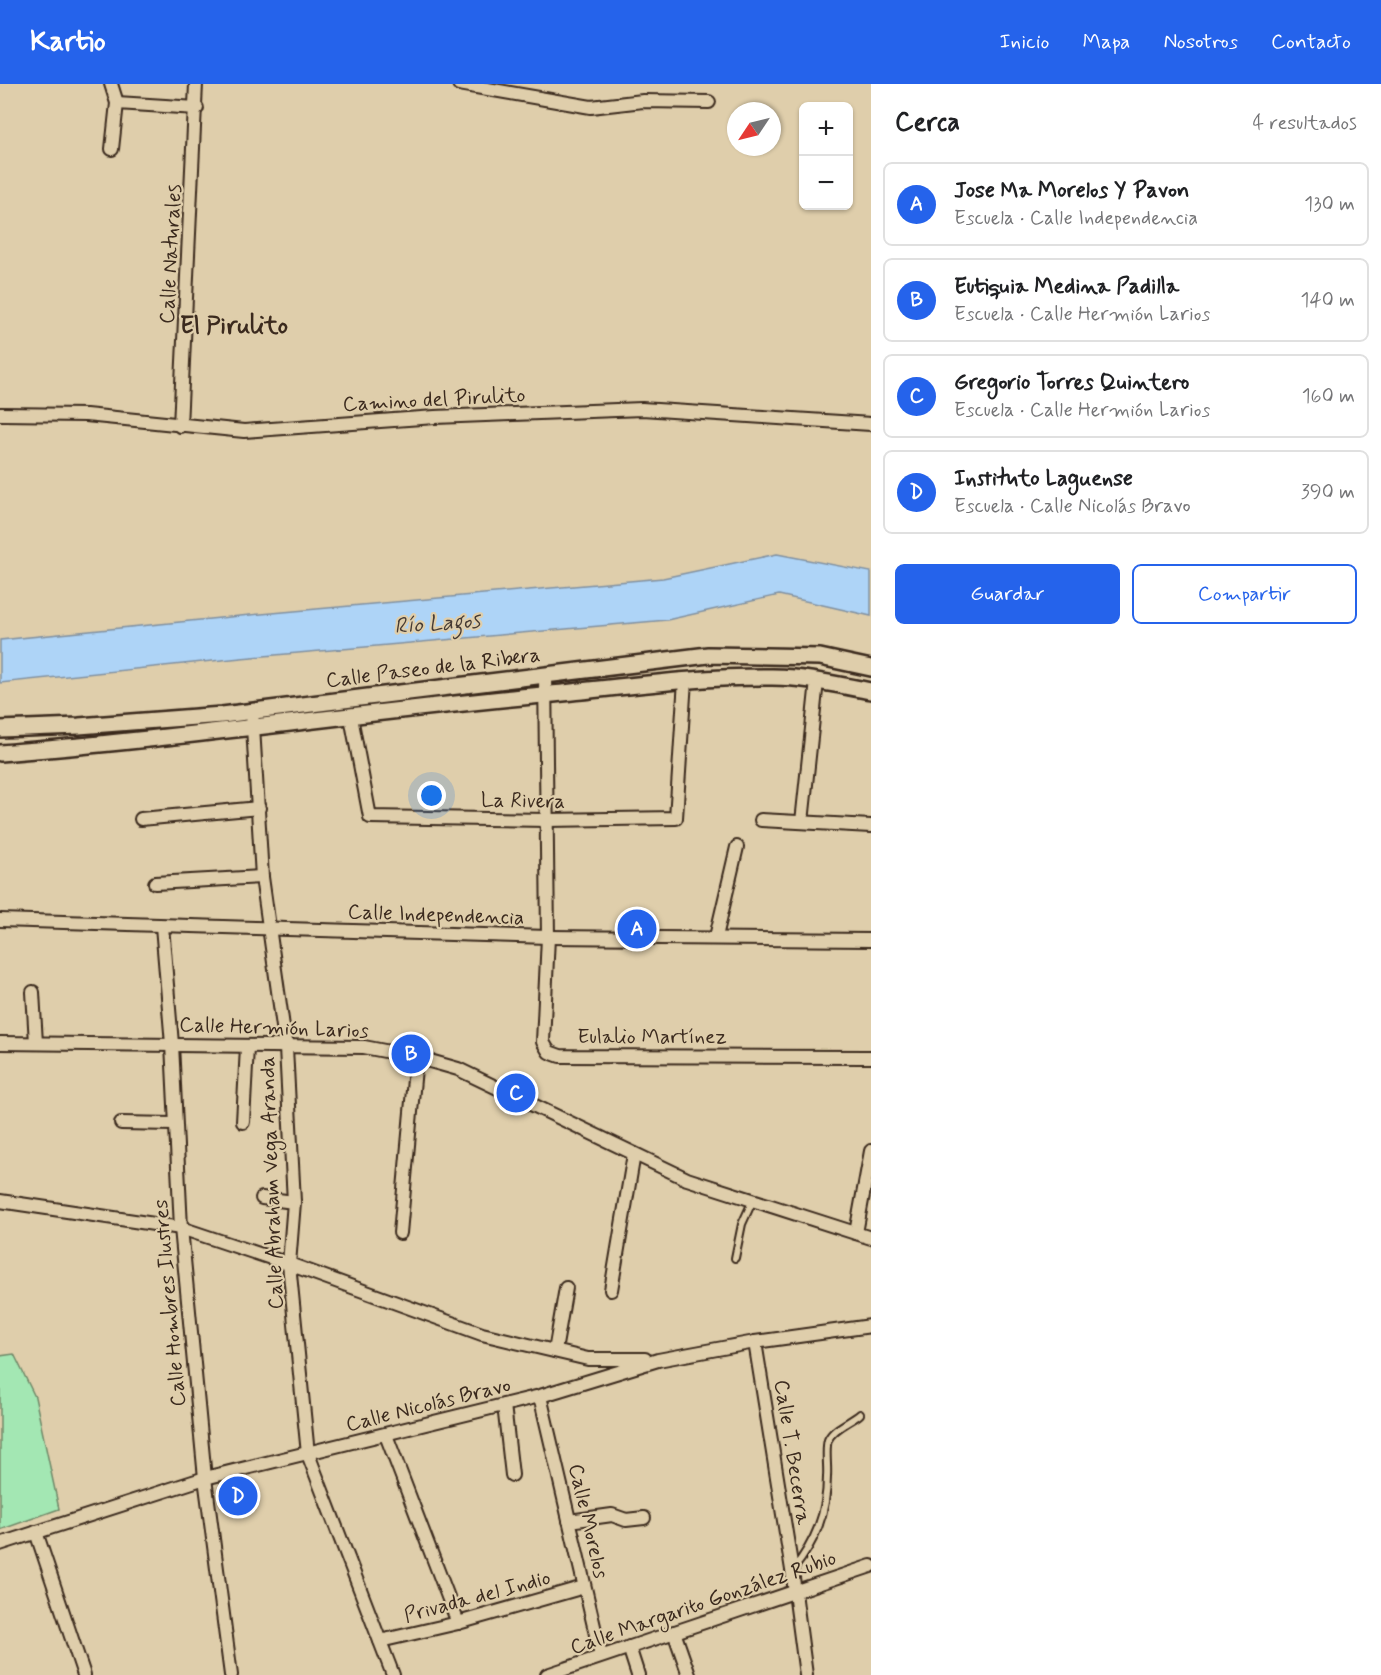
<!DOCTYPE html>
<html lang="es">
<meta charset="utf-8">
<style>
:root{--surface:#fff;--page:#f6f6f6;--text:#202124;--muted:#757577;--line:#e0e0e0;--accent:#2563eb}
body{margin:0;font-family:Mynerve,sans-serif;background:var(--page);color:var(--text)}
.controls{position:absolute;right:18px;top:18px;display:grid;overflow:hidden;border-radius:9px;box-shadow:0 2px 4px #0004}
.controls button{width:54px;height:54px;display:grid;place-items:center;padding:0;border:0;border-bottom:2px solid var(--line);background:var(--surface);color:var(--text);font:30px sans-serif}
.compass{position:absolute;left:727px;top:18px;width:54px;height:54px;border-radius:50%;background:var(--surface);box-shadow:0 2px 4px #0004;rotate:235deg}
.you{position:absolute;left:432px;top:712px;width:21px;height:21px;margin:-15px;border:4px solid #fff;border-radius:50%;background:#1a73e8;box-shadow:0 0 0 9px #1a73e833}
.badge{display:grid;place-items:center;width:39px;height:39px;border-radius:50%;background:var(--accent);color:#fff;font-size:20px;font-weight:700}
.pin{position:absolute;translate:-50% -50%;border:3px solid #fff;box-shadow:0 2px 6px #0006}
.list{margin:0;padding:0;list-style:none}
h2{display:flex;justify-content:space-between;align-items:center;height:78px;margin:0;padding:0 24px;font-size:26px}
h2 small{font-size:20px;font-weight:400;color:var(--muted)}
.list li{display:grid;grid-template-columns:39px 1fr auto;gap:18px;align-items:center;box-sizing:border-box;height:84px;margin:0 12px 12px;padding:0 12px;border:2px solid var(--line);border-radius:9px}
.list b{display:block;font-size:22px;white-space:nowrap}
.list p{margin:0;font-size:20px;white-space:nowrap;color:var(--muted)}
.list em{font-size:20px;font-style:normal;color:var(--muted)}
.actions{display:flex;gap:12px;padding:18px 24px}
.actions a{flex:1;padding:14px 0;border:2px solid var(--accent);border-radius:9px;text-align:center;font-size:21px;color:var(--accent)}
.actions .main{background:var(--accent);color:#fff}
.map{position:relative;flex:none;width:871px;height:1591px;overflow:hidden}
header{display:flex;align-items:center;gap:36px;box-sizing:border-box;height:84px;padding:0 30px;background:var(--accent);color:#fff}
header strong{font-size:28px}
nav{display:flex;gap:33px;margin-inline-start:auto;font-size:21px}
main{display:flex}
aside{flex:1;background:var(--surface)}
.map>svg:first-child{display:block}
.green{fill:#a3e7b3;stroke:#6f8868;stroke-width:1.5}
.water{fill:#aed4f7;stroke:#8090a0;stroke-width:1.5}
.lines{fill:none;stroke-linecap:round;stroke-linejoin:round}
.service-casing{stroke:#3b2a1e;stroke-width:10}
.minor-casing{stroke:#3b2a1e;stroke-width:16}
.tertiary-casing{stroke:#3b2a1e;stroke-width:20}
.service{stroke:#dfceab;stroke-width:6}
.minor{stroke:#dfceab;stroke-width:12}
.tertiary{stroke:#dfceab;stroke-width:15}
.labels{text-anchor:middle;stroke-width:4.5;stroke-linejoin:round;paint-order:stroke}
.street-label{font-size:21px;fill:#3b2a1e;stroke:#dfceab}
.water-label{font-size:22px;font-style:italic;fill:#463b34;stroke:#dfceab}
.quarter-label{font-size:24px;font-weight:bold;fill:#3b2a1e;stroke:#dfceab}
</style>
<header>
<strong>Kartio</strong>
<nav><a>Inicio</a><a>Mapa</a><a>Nosotros</a><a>Contacto</a></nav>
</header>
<main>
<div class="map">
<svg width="871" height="1591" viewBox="0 0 871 1591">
<rect width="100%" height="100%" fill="#dfceab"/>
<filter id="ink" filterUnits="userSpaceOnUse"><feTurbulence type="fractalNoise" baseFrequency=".0167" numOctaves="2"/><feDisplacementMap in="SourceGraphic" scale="12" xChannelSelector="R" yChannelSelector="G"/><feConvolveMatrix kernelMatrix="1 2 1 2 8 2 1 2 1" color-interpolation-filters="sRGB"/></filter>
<g filter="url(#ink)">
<path class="green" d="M 14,1270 L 35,1313 L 59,1425 L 0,1446 L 0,1272 Z"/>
<path class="water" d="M 777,470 L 871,488 L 871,532 L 779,511 L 667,536 L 241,574 L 0,599 L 0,556 L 250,531 L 663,494 Z"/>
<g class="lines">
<g class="service-casing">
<g id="service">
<path d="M 735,1174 L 742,1140 L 753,1116"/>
<path d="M 793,1486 C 815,1458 827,1430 827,1393 C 828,1383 825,1365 828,1356 C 833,1344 851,1338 860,1330"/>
</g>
</g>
<g class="minor-casing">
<g id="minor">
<path d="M 111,0 L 117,19 L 112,65"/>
<path d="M 459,0 L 591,23 L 643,17 L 709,18"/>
<path d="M 117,19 L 197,24"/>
<path d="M 0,330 L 86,331 L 244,347 L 435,333 L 642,325 L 871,340"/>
<path d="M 180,342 L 196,0"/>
<path d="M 545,590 L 548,853 L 543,958 L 549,968 L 560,972 L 871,973"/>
<path d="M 252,626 L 262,793 L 286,964 L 294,1118 L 289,1180 L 308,1370 L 393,1591"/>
<path d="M 351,633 L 370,733 L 547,736 L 676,734 L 685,596"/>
<path d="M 141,735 L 259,724"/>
<path d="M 761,736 L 871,742"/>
<path d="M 802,738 L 817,597"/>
<path d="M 155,799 L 262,793"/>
<path d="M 0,836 L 548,853 L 871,856"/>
<path d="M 162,842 L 172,960 L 181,1144 L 205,1394 L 231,1591"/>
<path d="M 716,853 L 737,763"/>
<path d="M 33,908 L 36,959"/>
<path d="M 0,959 L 364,963 L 416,973 L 458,985 L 687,1095 L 871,1154"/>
<path d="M 243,1038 L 247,963"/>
<path d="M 121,1039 L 174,1040"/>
<path d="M 262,1114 L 294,1118"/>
<path d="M 0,1117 L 181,1144 L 289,1180 L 482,1250 L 588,1275 L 645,1275"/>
<path d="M 400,1149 L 416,973"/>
<path d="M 856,1149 L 871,1067"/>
<path d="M 611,1206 L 634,1070"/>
<path d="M 755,1258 L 792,1486 L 806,1591"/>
<path d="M 555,1267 L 566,1204"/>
<path d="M 540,1312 L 601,1572"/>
<path d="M 504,1321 L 512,1391"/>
<path d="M 386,1351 L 458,1539"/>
<path d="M 569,1437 L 612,1431 L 626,1436 L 644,1434"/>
<path d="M 36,1448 L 84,1591"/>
<path d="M 0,1460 L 205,1394 L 540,1312 L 658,1276 L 755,1258 L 871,1242"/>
<path d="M 674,1548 L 689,1591"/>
<path d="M 380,1557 L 458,1539 L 584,1503"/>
<path d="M 629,1563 L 638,1591"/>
<path d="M 547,1591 L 871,1482"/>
</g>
</g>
<g class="tertiary-casing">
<g id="tertiary">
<path d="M 0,645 L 79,642 L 222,631 L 708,571 L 820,573 L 871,584"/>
<path d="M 0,669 C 181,655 361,628 542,611 C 618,604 695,592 772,593 C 806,593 838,601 871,607"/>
</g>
</g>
<use href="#service" class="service"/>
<use href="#minor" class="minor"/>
<use href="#tertiary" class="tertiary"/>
</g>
</g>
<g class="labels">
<g class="street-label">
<text transform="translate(170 170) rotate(-87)" y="7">Calle Naturales</text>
<text transform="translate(434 315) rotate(-3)" y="7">Camino del Pirulito</text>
<text transform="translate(433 583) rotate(-7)" y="7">Calle Paseo de la Ribera</text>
<text transform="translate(523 716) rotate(1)" y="7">La Rivera</text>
<text transform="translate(436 830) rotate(2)" y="7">Calle Independencia</text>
<text transform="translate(274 943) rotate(2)" y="7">Calle Hermión Larios</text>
<text x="652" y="959">Eulalio Martínez</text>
<text transform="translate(271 1099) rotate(-92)" y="7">Calle Abraham Vega Aranda</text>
<text transform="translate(169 1219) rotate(-95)" y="7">Calle Hombres Ilustres</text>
<text transform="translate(428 1320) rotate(-14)" y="7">Calle Nicolás Bravo</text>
<text transform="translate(793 1368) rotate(81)" y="7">Calle T. Becerra</text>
<text transform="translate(589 1437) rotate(77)" y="7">Calle Morelos</text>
<text transform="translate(477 1512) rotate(-15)" y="7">Privada del Indio</text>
<text transform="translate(703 1518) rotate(-19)" y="7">Calle Margarito González Rubio</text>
</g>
<g class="water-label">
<text transform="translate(437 538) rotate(-4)" y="8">Río Lagos</text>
</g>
<g class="quarter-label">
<text x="234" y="249">El Pirulito</text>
</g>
</g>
</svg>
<div class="controls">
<button>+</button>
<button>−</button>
</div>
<svg class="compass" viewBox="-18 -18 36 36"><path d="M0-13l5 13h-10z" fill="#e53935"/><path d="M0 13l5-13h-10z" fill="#757577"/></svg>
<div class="you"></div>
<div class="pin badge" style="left:637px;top:845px">A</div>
<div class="pin badge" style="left:411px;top:970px">B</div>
<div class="pin badge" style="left:516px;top:1009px">C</div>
<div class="pin badge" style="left:238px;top:1412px">D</div>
</div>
<aside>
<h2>Cerca<small>4 resultados</small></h2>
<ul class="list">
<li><span class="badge">A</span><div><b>Jose Ma Morelos Y Pavon</b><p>Escuela · Calle Independencia</p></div><em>130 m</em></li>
<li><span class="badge">B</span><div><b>Eutiquia Medina Padilla</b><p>Escuela · Calle Hermión Larios</p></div><em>140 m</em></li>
<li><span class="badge">C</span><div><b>Gregorio Torres Quintero</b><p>Escuela · Calle Hermión Larios</p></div><em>160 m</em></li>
<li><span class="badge">D</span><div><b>Instituto Laguense</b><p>Escuela · Calle Nicolás Bravo</p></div><em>390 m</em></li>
</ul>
<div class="actions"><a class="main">Guardar</a><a>Compartir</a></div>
</aside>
</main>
